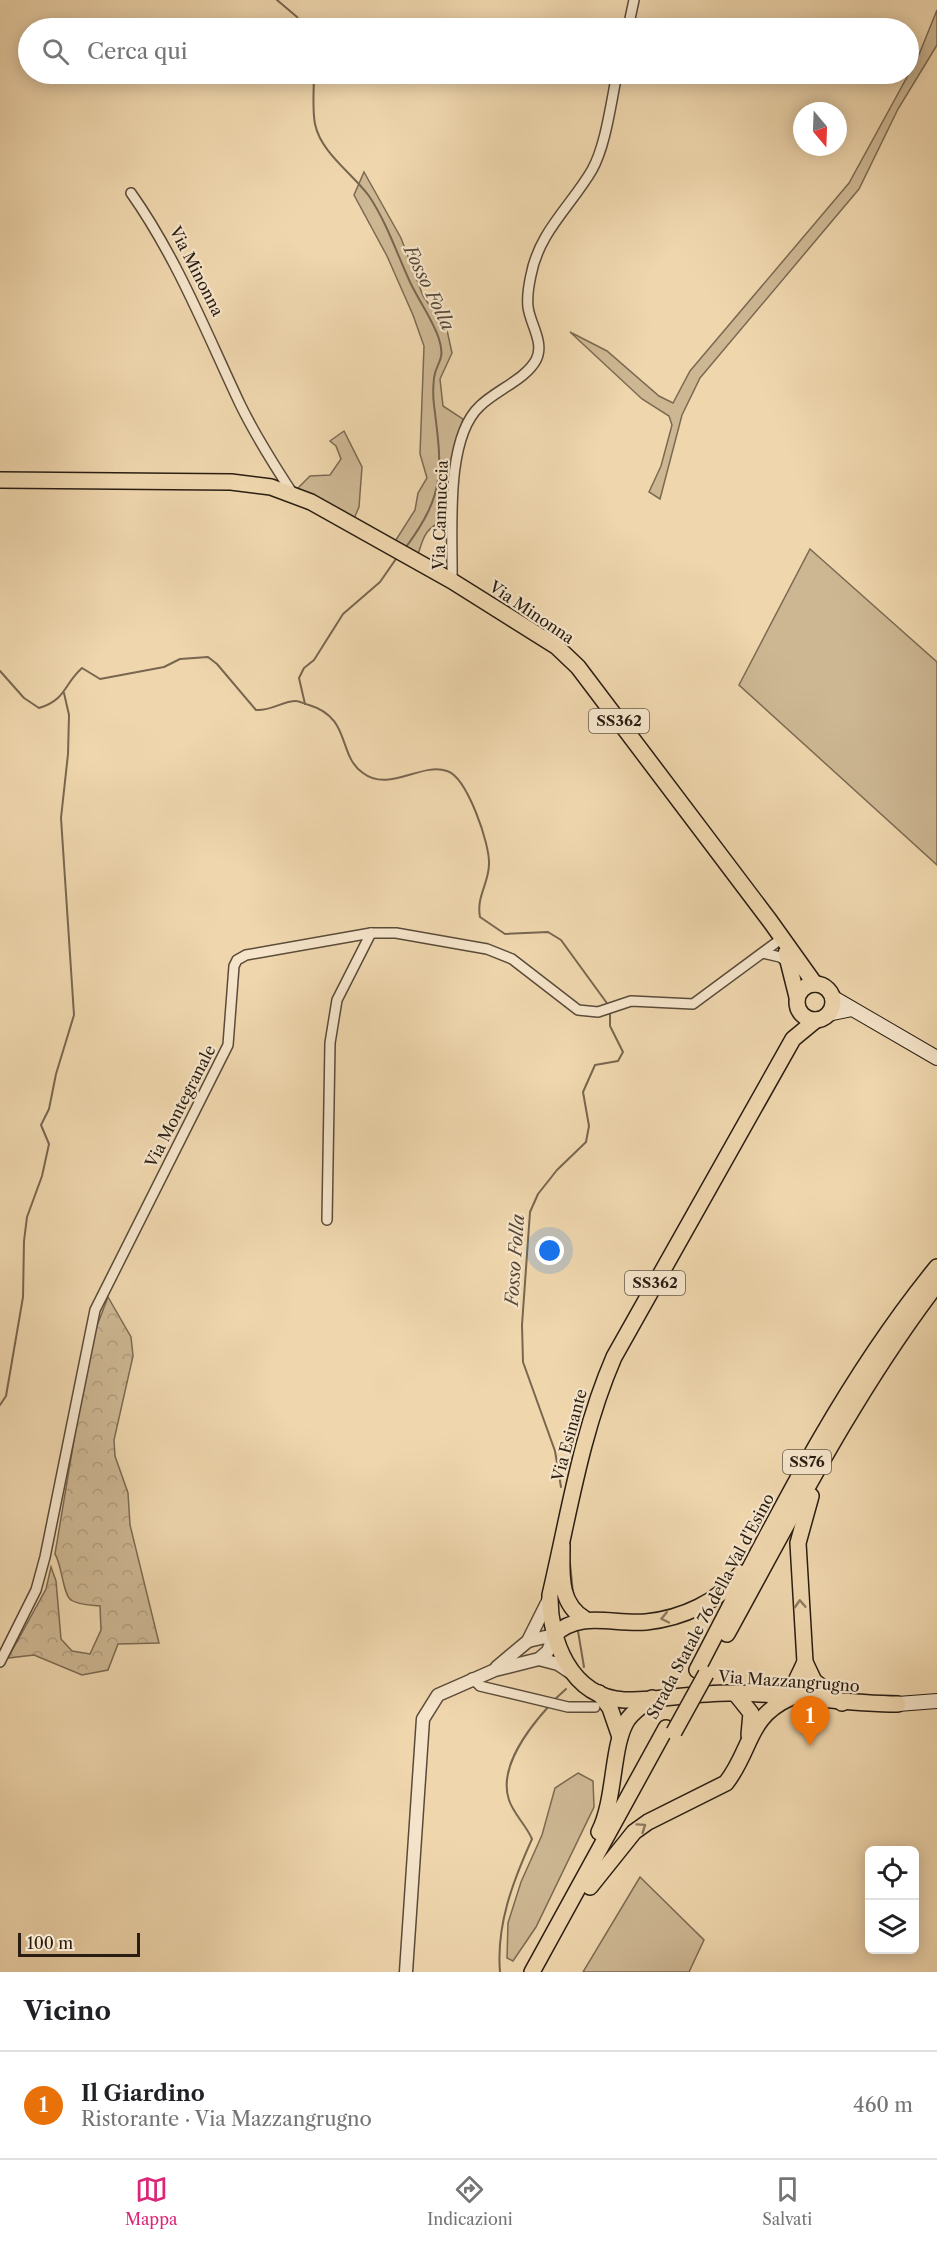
<!DOCTYPE html>
<html lang="it">
<meta charset="utf-8">
<style>
:root{--surface:#fff;--page:#f6f6f6;--text:#202124;--muted:#757577;--line:#e0e0e0;--accent:#db2777}
body{margin:0;font-family:"Libre Caslon Text",serif;background:var(--page);color:var(--text)}
.controls{position:absolute;right:18px;bottom:18px;display:grid;overflow:hidden;border-radius:9px;box-shadow:0 3px 15px #0003}
.controls button{width:54px;height:54px;display:grid;place-items:center;padding:0;border:0;border-bottom:2px solid var(--line);background:var(--surface);color:var(--text);font:30px sans-serif}
.compass{position:absolute;left:793px;top:102px;width:54px;height:54px;border-radius:50%;background:var(--surface);box-shadow:0 3px 15px #0003;rotate:161deg}
.scale{position:absolute;left:18px;bottom:15px;width:122px;box-sizing:border-box;padding-left:6px;border:3px solid #291d12;border-top:0;font-size:16px;line-height:21px;white-space:nowrap;color:#291d12;-webkit-text-stroke:4px #f5e4ca;paint-order:stroke}
.you{position:absolute;left:550px;top:1251px;width:21px;height:21px;margin:-15px;border:4px solid #fff;border-radius:50%;background:#1a73e8;box-shadow:0 0 0 9px #1a73e833}
.badge{display:grid;place-items:center;width:39px;height:39px;border-radius:50%;background:var(--accent);color:#fff;font-size:20px;font-weight:700}
.pin{position:absolute;translate:-50% -50px;filter:drop-shadow(0 2px 3px #0008)}
.pin::after{content:'';position:absolute;top:32px;width:21px;height:18px;background:inherit;clip-path:polygon(0 0,100% 0,50% 100%)}
.list{margin:0;padding:0;list-style:none}
h2{display:flex;justify-content:space-between;align-items:center;height:78px;margin:0;padding:0 24px;font-size:26px}
h2 small{font-size:20px;font-weight:400;color:var(--muted)}
.list li{display:grid;grid-template-columns:39px 1fr auto;gap:18px;align-items:center;box-sizing:border-box;height:108px;padding:0 24px;border-top:2px solid var(--line)}
.list b{display:block;font-size:22px;white-space:nowrap}
.list p{margin:0;font-size:20px;white-space:nowrap;color:var(--muted)}
.list em{font-size:20px;font-style:normal;color:var(--muted)}
.icon{flex:none;width:33px;height:33px;fill:none;stroke:currentColor;stroke-width:2;stroke-linecap:round;stroke-linejoin:round}
.map{position:relative;flex:none;width:937px;height:1972px;overflow:hidden}
.search{position:absolute;background:var(--surface);box-shadow:0 3px 15px #0003;left:18px;right:18px;top:18px;height:66px;display:flex;align-items:center;gap:15px;box-sizing:border-box;padding:0 21px;border-radius:33px;color:var(--muted);font-size:22px}
.sheet{height:186px;background:var(--surface)}
nav{display:flex;justify-content:space-around;align-items:center;box-sizing:border-box;height:84px;border-top:2px solid var(--line);background:var(--surface);font-size:16px;color:var(--muted)}
nav a{display:grid;justify-items:center;gap:3px}
nav .on{color:var(--accent)}
.map>svg:first-child{display:block}
.grass{fill:#cdb793;stroke:#7b6a52;stroke-width:1.5}
.forest{fill:url(#forest-crowns);stroke:#7b6a52;stroke-width:1.5}
.lines{fill:none;stroke-linecap:round;stroke-linejoin:round}
.stream{stroke:#78664f;stroke-width:2}
.minor-casing{stroke:#5a4b39;stroke-width:12}
.tertiary-casing{stroke:#5a4b39;stroke-width:15}
.secondary-casing{stroke:#291d12;stroke-width:16}
.primary-casing{stroke:#291d12;stroke-width:18}
.trunk-casing{stroke:#291d12;stroke-width:18}
.minor{stroke:#f5e4ca;stroke-width:9}
.tertiary{stroke:#f5e4ca;stroke-width:12}
.secondary{stroke:#f5e4ca;stroke-width:14}
.primary{stroke:#efd6ad;stroke-width:15}
.trunk{stroke:#efd6ad;stroke-width:15}
.trunk-bridge-casing{stroke:#291d12;stroke-width:18;stroke-linecap:butt}
.trunk-bridge{stroke:#efd6ad;stroke-width:15}
.oneway{stroke:#8c7a60}
.labels{text-anchor:middle;stroke-width:4.5;stroke-linejoin:round;paint-order:stroke}
.shield{fill:#f5e4ca;stroke:#665949;stroke-width:1.5}
.shield-label{font-size:15px;font-weight:bold;fill:#291d12}
.street-label{font-size:16px;fill:#291d12;stroke:#f5e4ca}
.water-label{font-size:18px;font-style:italic;fill:#574836;stroke:#f5e4ca}
</style>
<div class="map">
<svg width="937" height="1972" viewBox="0 0 937 1972">
<defs>
<pattern id="forest-crowns" width="20" height="18" patternUnits="userSpaceOnUse" patternTransform="scale(1.5)"><rect width="20" height="18" fill="#cdb793"/><path d="M2 6a3 3 0 1 1 6 0M12 15a3 3 0 1 1 6 0" fill="none" stroke="#b09d7e"/></pattern>
</defs>
<rect width="100%" height="100%" fill="#efd6ad"/>
<filter id="stains"><feTurbulence type="fractalNoise" baseFrequency=".00333" numOctaves="4"/><feColorMatrix values="0 0 0 0 .2 0 0 0 0 .09 0 0 0 0 .02 0 0 0 .5 -.17"/></filter>
<radialGradient id="worn" r=".72"><stop offset=".6" stop-color="#630" stop-opacity="0"/><stop offset="1" stop-color="#630" stop-opacity=".3"/></radialGradient>
<g class="grass">
<path d="M 937,10 L 937,45 L 898,109 L 859,189 L 700,378 L 682,415 L 660,499 L 649,492 L 661,466 L 672,425 L 669,416 L 642,399 L 570,332 L 607,351 L 659,396 L 673,403 L 690,371 L 849,183 L 918,57 Z"/>
<path d="M 364,172 L 401,238 L 423,296 L 447,330 L 452,353 L 440,379 L 443,406 L 463,419 L 450,464 L 449,517 C 426,528 424,533 417,558 L 394,543 L 415,510 L 418,493 L 427,478 L 420,454 L 424,346 L 413,315 L 387,256 L 354,195 Z"/>
<path d="M 344,431 L 362,467 L 359,507 L 353,521 L 297,489 L 310,476 L 330,475 L 341,459 L 336,446 L 330,441 Z"/>
<path d="M 810,549 L 937,662 L 937,865 L 739,685 Z"/>
<path d="M 578,1773 L 593,1781 L 594,1807 L 536,1927 L 513,1961 L 507,1958 L 508,1923 L 521,1882 L 542,1835 L 555,1788 Z"/>
<path d="M 640,1877 L 704,1940 L 689,1972 L 583,1972 Z"/>
</g>
<path class="forest" d="M 108,1297 L 131,1337 L 133,1356 L 114,1440 L 115,1456 L 128,1493 L 130,1525 L 159,1643 L 118,1644 L 108,1670 L 82,1675 L 34,1655 L 8,1658 L 46,1589 L 51,1567 L 56,1581 L 61,1639 L 72,1651 L 90,1654 L 101,1630 L 100,1606 C 92,1605 78,1605 71,1600 C 63,1595 62,1565 55,1554 L 90,1344 Z"/>
<g class="lines">
<g class="stream">
<path d="M 277,0 L 297,17 L 304,28"/>
<path d="M 314,74 C 314,89 312,108 315,124 C 321,153 352,173 369,196 C 387,223 397,254 410,282 C 419,301 433,320 439,339 C 446,361 436,362 434,378 C 433,387 433,397 434,405 C 442,469 446,493 406,547"/>
<path d="M 0,671 L 24,698 L 39,708 C 67,699 63,685 82,668 L 100,679 L 164,667 L 180,659 L 208,657 L 217,664 L 256,710 C 272,711 282,701 296,701 C 299,701 305,704 309,705 C 352,718 337,755 363,773 C 389,793 421,762 447,771 C 467,777 490,844 489,864 C 489,883 476,897 480,917 L 505,934 L 548,932 L 561,940 L 609,1006"/>
<path d="M 305,704 L 299,678 L 304,668 L 314,660 L 343,614 L 380,582 L 398,556"/>
<path d="M 0,1405 L 6,1396 L 23,1297 L 24,1241 L 27,1217 L 42,1176 L 49,1144 L 41,1125 L 49,1109 L 56,1074 L 74,1015 L 61,818 L 68,754 L 69,715 L 64,693"/>
<path d="M 561,1487 L 555,1451 L 523,1362 L 522,1325 L 530,1212 L 538,1194 L 557,1170 L 586,1142 L 589,1126 L 583,1092 L 595,1065 L 618,1061 L 623,1052 L 610,1026 L 610,1012"/>
<path d="M 570,1563 L 573,1593"/>
<path d="M 578,1631 L 584,1667"/>
<path d="M 553,1701 L 566,1689"/>
<path d="M 500,1972 C 496,1925 513,1881 532,1839 C 526,1825 513,1813 509,1800 C 498,1768 529,1728 549,1706"/>
</g>
<g class="minor-casing">
<g id="minor">
<path d="M 628,28 L 634,0"/>
<path d="M 131,193 C 177,258 206,332 240,404 C 255,435 274,465 293,494"/>
<path d="M 452,581 C 453,534 444,439 480,406 C 496,390 525,380 536,360 C 545,343 530,324 528,307 C 527,298 529,284 531,275 C 539,232 571,206 592,170 C 606,145 611,102 617,74"/>
<path d="M 763,953 L 780,957 L 788,963"/>
<path d="M 327,1220 L 330,1043 L 337,1000 L 371,933"/>
<path d="M 0,1662 L 36,1590 L 45,1557 L 95,1310 L 228,1045 L 234,966 L 237,960 L 246,955 L 371,933 L 396,933 L 487,949 L 512,959 L 578,1010 L 598,1012 L 631,1001 L 693,1004 L 781,939"/>
<path d="M 472,1678 L 480,1686 L 568,1707 L 595,1707"/>
</g>
</g>
<g class="tertiary-casing">
<g id="tertiary">
<path d="M 539,1659 L 558,1664 L 570,1672"/>
<path d="M 497,1667 L 528,1641 L 549,1599"/>
<path d="M 406,1972 L 423,1719 L 438,1695 L 495,1670 L 539,1659 L 548,1651 L 554,1635 L 528,1641"/>
</g>
</g>
<g class="secondary-casing">
<g id="secondary">
<path d="M 832,997 L 937,1058"/>
<path d="M 828,1014 L 852,1009"/>
<path d="M 898,1704 L 937,1701"/>
</g>
</g>
<g class="primary-casing">
<g id="primary">
<path d="M 0,480 L 231,482 L 271,487 L 311,502 L 452,581 L 557,647 L 578,667 L 770,921 L 815,984"/>
<path d="M 786,953 L 797,997"/>
<circle cx="815" cy="1002" r="18"/>
<path d="M 816,1020 L 793,1039 L 614,1357 C 581,1433 569,1514 550,1595 C 549,1639 570,1697 624,1700 C 660,1701 697,1692 733,1693 C 788,1693 843,1704 898,1704"/>
</g>
</g>
<g class="trunk-casing">
<g id="trunk">
<path d="M 811,1496 L 798,1543 L 805,1662 L 814,1681 L 842,1703"/>
<path d="M 562,1545 C 562,1573 558,1603 585,1619"/>
<path d="M 727,1634 C 793,1514 854,1393 937,1284"/>
<path d="M 554,1635 C 580,1610 613,1625 646,1622 C 683,1618 718,1602 741,1573"/>
<path d="M 697,1670 C 769,1532 838,1388 937,1267"/>
<path d="M 599,1693 L 610,1708 L 620,1737"/>
<path d="M 735,1693 L 751,1713 L 749,1735"/>
<path d="M 772,1696 L 795,1683 L 805,1662"/>
<path d="M 599,1832 C 616,1799 611,1744 628,1719 C 634,1711 644,1704 652,1698"/>
<path d="M 590,1887 L 634,1832 L 648,1822 L 726,1783 C 752,1750 747,1717 790,1698"/>
<path d="M 532,1972 L 666,1728"/>
</g>
</g>
<use href="#minor" class="minor"/>
<use href="#tertiary" class="tertiary"/>
<use href="#secondary" class="secondary"/>
<use href="#primary" class="primary"/>
<use href="#trunk" class="trunk"/>
<g class="trunk-bridge-casing">
<path id="trunk-bridge" d="M 674,1732 L 706,1674"/>
</g>
<use href="#trunk-bridge" class="trunk-bridge"/>
</g>
<defs><path id="oneway-chevron" d="M-2-3.5L2.5 0L-2 3.5" fill="none" stroke-width="1.6" stroke-linecap="round" stroke-linejoin="round" transform="scale(1.5)"/></defs>
<g class="oneway">
<use href="#oneway-chevron" transform="translate(800 1604) rotate(-93)"/>
<use href="#oneway-chevron" transform="translate(665 1618) rotate(168)"/>
<use href="#oneway-chevron" transform="translate(642 1827) rotate(-35)"/>
</g>
<g class="labels">
<g class="shield">
<rect x="589" y="709" width="60" height="24" rx="4.5"/>
<rect x="625" y="1271" width="60" height="24" rx="4.5"/>
<rect x="783" y="1450" width="48" height="24" rx="4.5"/>
</g>
<g class="shield-label">
<text x="619" y="726">SS362</text>
<text x="655" y="1288">SS362</text>
<text x="807" y="1467">SS76</text>
</g>
<g class="street-label">
<text transform="translate(197 271) rotate(63)" y="6">Via Minonna</text>
<text transform="translate(440 515) rotate(-88)" y="6">Via Cannuccia</text>
<text transform="translate(532 612) rotate(34)" y="6">Via Minonna</text>
<text transform="translate(180 1106) rotate(-63)" y="6">Via Montegranale</text>
<text transform="translate(569 1435) rotate(-75)" y="6">Via Esinante</text>
<text transform="translate(710 1606) rotate(-62)" y="6">Strada Statale 76 della Val d'Esino</text>
<text transform="translate(789 1681) rotate(4)" y="6">Via Mazzangrugno</text>
</g>
<g class="water-label">
<text transform="translate(429 288) rotate(64)" y="6">Fosso Folla</text>
<text transform="translate(515 1260) rotate(-86)" y="6">Fosso Folla</text>
</g>
</g>
<rect width="100%" height="100%" filter="url(#stains)"/>
<rect width="100%" height="100%" fill="url(#worn)"/>
</svg>
<div class="controls">
<button><svg class="icon" aria-label="locate" viewBox="0 0 24 24"><circle cx="12" cy="12" r="6"/><path d="M12 2v4M12 18v4M2 12h4M18 12h4"/></svg></button>
<button><svg class="icon" aria-label="layers" viewBox="0 0 24 24"><path d="M12 4l9 5-9 5-9-5zM3 14l9 5 9-5"/></svg></button>
</div>
<svg class="compass" viewBox="-18 -18 36 36"><path d="M0-13l5 13h-10z" fill="#e53935"/><path d="M0 13l5-13h-10z" fill="#757577"/></svg>
<div class="scale">100 m</div>
<div class="you"></div>
<div class="pin badge" style="left:810px;top:1746px;background:#e8710a">1</div>
<div class="search"><svg class="icon" aria-label="search" viewBox="0 0 24 24"><circle cx="10" cy="10" r="6"/><path d="M15 15l6 6"/></svg>Cerca qui</div>
</div>
<section class="sheet">
<h2>Vicino<small></small></h2>
<ul class="list">
<li><span class="badge" style="background:#e8710a">1</span><div><b>Il Giardino</b><p>Ristorante · Via Mazzangrugno</p></div><em>460 m</em></li>
</ul>
</section>
<nav>
<a class="on"><svg class="icon" aria-label="map" viewBox="0 0 24 24"><path d="M3 6l6-2 6 2 6-2v14l-6 2-6-2-6 2zM9 4v14M15 6v14"/></svg>Mappa</a>
<a><svg class="icon" aria-label="directions" viewBox="0 0 24 24"><path d="M12 3l9 9-9 9-9-9zM9 14v-3h6M13 9l2 2-2 2"/></svg>Indicazioni</a>
<a><svg class="icon" aria-label="saved" viewBox="0 0 24 24"><path d="M7 4h10v16l-5-4-5 4z"/></svg>Salvati</a>
</nav>
